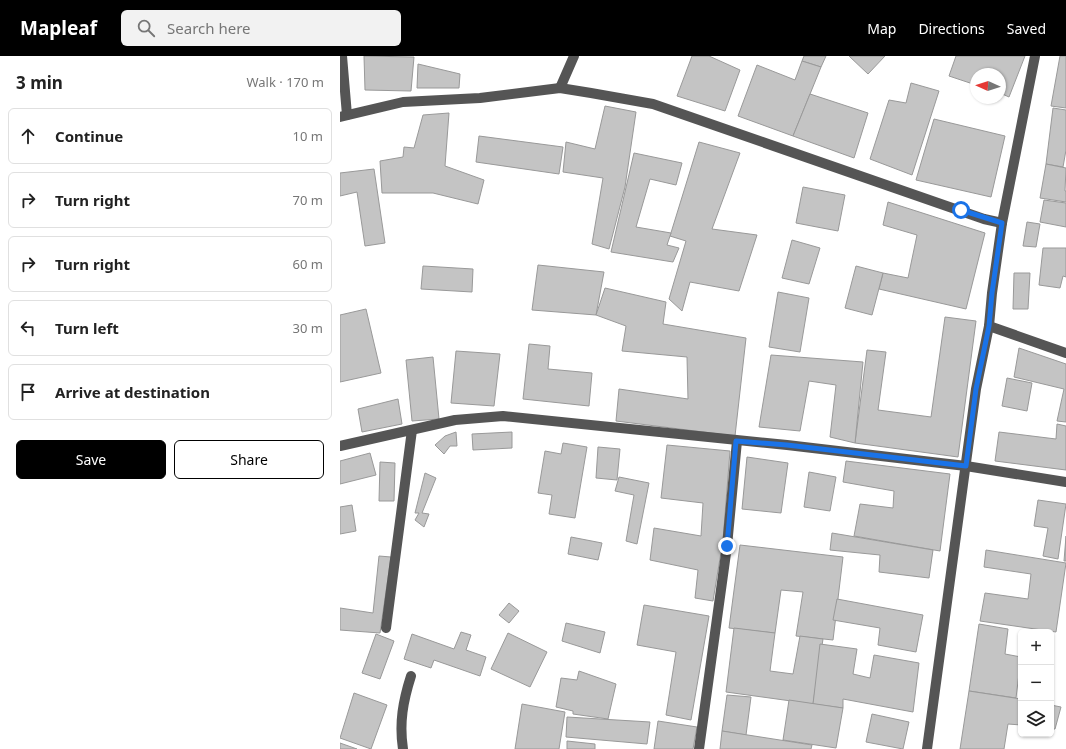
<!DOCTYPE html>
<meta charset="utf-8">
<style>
:root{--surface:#fff;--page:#f2f2f2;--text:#222;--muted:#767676;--line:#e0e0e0;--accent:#000}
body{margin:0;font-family:"Noto Sans",sans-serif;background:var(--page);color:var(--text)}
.controls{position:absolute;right:12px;bottom:12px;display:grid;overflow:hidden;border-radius:6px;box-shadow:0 1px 3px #0004}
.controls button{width:36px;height:36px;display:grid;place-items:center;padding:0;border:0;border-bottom:1px solid var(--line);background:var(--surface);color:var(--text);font:20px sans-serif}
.compass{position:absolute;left:630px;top:12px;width:36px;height:36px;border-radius:50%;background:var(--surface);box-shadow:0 1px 3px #0004;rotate:273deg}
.stop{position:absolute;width:12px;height:12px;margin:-9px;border:3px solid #1a73e8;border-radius:50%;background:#fff}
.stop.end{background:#1a73e8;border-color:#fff;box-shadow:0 1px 4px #0008}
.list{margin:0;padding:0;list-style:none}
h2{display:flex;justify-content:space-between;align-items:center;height:52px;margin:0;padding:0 16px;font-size:17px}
h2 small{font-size:13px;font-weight:400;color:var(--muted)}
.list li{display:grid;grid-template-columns:26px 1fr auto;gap:12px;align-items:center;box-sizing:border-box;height:56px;margin:0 8px 8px;padding:0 8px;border:1px solid var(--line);border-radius:6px}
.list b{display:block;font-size:15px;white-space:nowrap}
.list em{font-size:13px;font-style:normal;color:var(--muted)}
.actions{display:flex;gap:8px;padding:12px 16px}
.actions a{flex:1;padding:9px 0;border:1px solid var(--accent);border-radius:6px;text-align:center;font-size:14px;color:var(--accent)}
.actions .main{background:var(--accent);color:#fff}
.icon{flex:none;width:22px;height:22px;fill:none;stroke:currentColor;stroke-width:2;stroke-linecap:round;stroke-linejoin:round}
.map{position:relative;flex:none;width:726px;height:693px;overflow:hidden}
header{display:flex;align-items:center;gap:24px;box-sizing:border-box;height:56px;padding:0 20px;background:var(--accent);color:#fff}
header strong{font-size:19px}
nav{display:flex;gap:22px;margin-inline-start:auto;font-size:14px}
.search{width:280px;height:36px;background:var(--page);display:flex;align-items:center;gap:10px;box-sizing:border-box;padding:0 14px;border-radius:6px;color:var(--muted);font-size:15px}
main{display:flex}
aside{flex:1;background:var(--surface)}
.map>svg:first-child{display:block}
.building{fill:#c4c4c4;stroke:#999}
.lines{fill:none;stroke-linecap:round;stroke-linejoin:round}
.minor{stroke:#555;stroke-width:10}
.route{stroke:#1a73e8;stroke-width:5}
</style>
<header>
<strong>Mapleaf</strong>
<div class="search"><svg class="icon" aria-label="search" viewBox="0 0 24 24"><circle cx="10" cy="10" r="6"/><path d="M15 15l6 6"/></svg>Search here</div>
<nav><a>Map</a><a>Directions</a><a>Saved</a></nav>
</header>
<main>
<aside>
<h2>3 min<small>Walk · 170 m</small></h2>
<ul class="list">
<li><svg class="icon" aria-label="ahead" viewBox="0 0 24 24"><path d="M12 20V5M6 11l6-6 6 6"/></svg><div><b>Continue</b></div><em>10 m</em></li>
<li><svg class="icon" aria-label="right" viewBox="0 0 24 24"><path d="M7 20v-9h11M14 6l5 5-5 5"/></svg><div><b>Turn right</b></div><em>70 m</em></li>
<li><svg class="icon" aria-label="right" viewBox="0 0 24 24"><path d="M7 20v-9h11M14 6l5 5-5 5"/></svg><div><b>Turn right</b></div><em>60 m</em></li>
<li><svg class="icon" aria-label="left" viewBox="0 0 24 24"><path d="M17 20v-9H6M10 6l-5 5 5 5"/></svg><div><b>Turn left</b></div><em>30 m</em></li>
<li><svg class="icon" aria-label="arrive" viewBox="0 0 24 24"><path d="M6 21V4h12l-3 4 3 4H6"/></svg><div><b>Arrive at destination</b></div></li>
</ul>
<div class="actions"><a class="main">Save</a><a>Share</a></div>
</aside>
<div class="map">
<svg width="726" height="693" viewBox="0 0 726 693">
<rect width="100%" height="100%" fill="#fff"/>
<g class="building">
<path d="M 24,0 L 74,1 L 71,35 L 25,34 Z"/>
<path d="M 352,0 L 369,0 L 400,14 L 385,55 L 337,40 Z"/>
<path d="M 464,0 L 486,0 L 481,11 L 462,5 Z"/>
<path d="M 509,0 L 545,0 L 528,18 Z"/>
<path d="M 616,0 L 685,0 L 669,41 L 660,37 L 660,18 L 636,18 L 636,29 L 609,20 Z"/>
<path d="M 720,0 L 726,0 L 726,52 L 711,50 Z"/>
<path d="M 462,5 L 481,11 L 453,80 L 398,60 L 417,9 L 455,24 Z"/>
<path d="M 78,8 L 120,18 L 119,32 L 77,32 Z"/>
<path d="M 571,27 L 599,35 L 572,119 L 530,103 L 549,44 L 566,47 Z"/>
<path d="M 470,38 L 528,57 L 514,102 L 453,80 Z"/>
<path d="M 265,50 L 296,56 L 285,131 L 269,193 L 252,188 L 263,122 L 223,116 L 226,86 L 255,93 Z"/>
<path d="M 713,52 L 726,54 L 726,94 L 723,111 L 706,108 Z"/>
<path d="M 109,57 L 105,110 L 144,124 L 138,148 L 93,137 L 42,137 L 40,105 L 63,101 L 64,91 L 74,92 L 83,59 Z"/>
<path d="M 594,63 L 665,80 L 651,141 L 576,124 Z"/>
<path d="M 139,80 L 223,91 L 219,118 L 136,106 Z"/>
<path d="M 359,86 L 400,97 L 372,173 L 417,179 L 399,235 L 350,226 L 342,255 L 329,243 L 346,185 L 330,180 Z"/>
<path d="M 294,97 L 342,107 L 336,129 L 310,123 L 296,171 L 331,177 L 327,189 L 339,192 L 333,206 L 271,196 Z"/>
<path d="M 706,108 L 726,112 L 725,135 L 726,135 L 726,146 L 700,142 Z"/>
<path d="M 34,113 L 45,187 L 25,190 L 17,136 L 0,140 L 0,117 Z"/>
<path d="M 463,131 L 505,139 L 498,175 L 456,167 Z"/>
<path d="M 704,144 L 726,147 L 726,171 L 700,166 Z"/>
<path d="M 548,146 L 645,177 L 626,253 L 539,233 L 543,217 L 568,222 L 577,179 L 543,169 Z"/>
<path d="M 687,166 L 700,168 L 696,191 L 683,190 Z"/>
<path d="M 452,184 L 480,192 L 469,228 L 442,222 Z"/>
<path d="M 703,192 L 726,192 L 726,221 L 723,220 L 720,232 L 699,229 Z"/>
<path d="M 198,209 L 264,216 L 256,259 L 192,254 Z"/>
<path d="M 83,210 L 133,213 L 132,236 L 81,233 Z"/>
<path d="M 516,210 L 543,217 L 532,259 L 505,252 Z"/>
<path d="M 674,217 L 690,217 L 688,253 L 673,253 Z"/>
<path d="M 265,232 L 326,246 L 323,268 L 406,282 L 395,380 L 276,365 L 279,333 L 348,343 L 347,301 L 282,295 L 286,270 L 256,259 Z"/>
<path d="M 438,236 L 469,242 L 460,296 L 429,291 Z"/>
<path d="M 26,253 L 41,317 L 0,326 L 0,259 Z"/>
<path d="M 605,261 L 636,265 L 618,401 L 515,387 L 527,294 L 546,296 L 538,354 L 591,361 Z"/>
<path d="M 189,288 L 210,290 L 208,313 L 252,317 L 249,350 L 183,343 Z"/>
<path d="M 679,292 L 726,308 L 726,366 L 717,365 L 724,333 L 674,321 Z"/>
<path d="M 116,295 L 160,298 L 154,350 L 111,347 Z"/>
<path d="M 431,299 L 523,306 L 515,387 L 490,381 L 496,329 L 469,325 L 460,375 L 419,371 Z"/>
<path d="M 93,301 L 99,363 L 72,365 L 66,304 Z"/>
<path d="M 667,322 L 692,327 L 687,355 L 662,350 Z"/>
<path d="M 58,343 L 62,368 L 22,376 L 18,353 Z"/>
<path d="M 717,368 L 726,370 L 726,414 L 655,405 L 659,376 L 716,383 Z"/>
<path d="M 116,376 L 117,390 L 110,390 L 104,398 L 95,389 L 105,380 Z"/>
<path d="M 172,376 L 172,392 L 133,394 L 132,378 Z"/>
<path d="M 223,387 L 247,391 L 235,462 L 209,458 L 212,439 L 198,437 L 205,395 L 221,398 Z"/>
<path d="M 327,389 L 390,395 L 383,484 L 373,545 L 355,542 L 358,514 L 310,504 L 314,472 L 361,480 L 363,447 L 321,442 Z"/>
<path d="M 258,391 L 280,393 L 277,424 L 256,422 Z"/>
<path d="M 30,397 L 36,419 L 0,428 L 0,405 Z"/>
<path d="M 407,401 L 448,407 L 441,457 L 402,453 Z"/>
<path d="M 506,405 L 610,418 L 600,495 L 514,480 L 520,448 L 553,452 L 554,435 L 503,426 Z"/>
<path d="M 40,406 L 55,407 L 54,445 L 39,445 Z"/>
<path d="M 469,416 L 496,421 L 490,455 L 464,451 Z"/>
<path d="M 85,417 L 96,422 L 82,457 L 89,458 L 84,471 L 75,464 L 79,457 L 75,457 Z"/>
<path d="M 279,421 L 309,427 L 297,488 L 286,485 L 294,439 L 275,435 Z"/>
<path d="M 698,444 L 726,448 L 718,503 L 703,500 L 708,472 L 694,470 Z"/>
<path d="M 12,449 L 16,475 L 0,478 L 0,451 Z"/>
<path d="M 492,477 L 593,494 L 589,522 L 539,516 L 540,499 L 490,494 Z"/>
<path d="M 726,480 L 726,505 L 724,505 Z"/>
<path d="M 231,481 L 262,487 L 258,504 L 228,498 Z"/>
<path d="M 400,489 L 503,501 L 493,584 L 456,580 L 463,536 L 441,534 L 435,577 L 389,572 Z"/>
<path d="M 646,494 L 726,507 L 716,576 L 640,565 L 645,537 L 688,543 L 691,518 L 644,511 Z"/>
<path d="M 39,500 L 51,501 L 40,577 L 0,574 L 0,552 L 33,557 Z"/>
<path d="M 497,543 L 583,559 L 576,596 L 538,589 L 540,572 L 493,564 Z"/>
<path d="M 169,547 L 179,555 L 169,567 L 159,559 Z"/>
<path d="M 304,549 L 369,560 L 351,664 L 326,659 L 336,596 L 297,589 Z"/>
<path d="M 226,567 L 265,576 L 260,597 L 222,585 Z"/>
<path d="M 639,568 L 668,573 L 665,598 L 681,601 L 676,642 L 629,635 Z"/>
<path d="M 394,572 L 435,577 L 430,615 L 453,618 L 460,580 L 483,583 L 473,648 L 386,636 Z"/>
<path d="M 121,576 L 131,579 L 126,594 L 146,601 L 140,620 L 94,604 L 91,612 L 64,603 L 72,578 L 114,593 Z"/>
<path d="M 168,577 L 207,596 L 190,631 L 151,613 Z"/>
<path d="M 36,578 L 54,585 L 40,623 L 22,617 Z"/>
<path d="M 480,588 L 517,593 L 513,618 L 530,622 L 534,599 L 579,607 L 573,656 L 503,643 L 503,652 L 473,648 Z"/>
<path d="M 239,615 L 276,628 L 268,663 L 233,658 L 233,655 L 216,651 L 221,622 L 237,624 Z"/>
<path d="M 629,635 L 681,643 L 681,669 L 668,668 L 664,693 L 620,693 Z"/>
<path d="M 14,637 L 47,649 L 31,693 L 0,682 Z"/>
<path d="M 387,639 L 411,641 L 406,679 L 382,675 Z"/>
<path d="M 449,644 L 503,652 L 496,692 L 443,684 Z"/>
<path d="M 182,648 L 225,656 L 219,693 L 175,693 Z"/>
<path d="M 711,649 L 721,651 L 715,673 L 711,673 Z"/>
<path d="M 532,658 L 569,666 L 563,693 L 526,686 Z"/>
<path d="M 227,661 L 310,666 L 307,688 L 226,681 Z"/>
<path d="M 318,665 L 357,671 L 353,693 L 314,693 Z"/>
<path d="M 382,675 L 472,689 L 471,693 L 380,693 Z"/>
<path d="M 227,685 L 255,688 L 255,693 L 227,693 Z"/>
<path d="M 0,687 L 17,693 L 0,693 Z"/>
</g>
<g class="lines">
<g class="minor">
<path d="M 2,0 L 7,59"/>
<path d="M 220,32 L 234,0"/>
<path d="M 0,61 L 63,46 L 140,42 L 220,32 L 251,37 L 313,48 L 644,163 L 662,167"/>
<path d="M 649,270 L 726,297"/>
<path d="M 0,390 L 115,364 L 163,360 L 447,389 L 626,410 L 726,426"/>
<path d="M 46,572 L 72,374"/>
<path d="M 63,693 C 59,667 63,645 71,620"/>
<path d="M 359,693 L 387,490 L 397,385"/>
<path d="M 587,693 L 636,333 L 649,270 L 652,237 L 662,167 L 695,0"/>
</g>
</g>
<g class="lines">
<path class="route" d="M 387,490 L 396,385 L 447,389 L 626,410 L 636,333 L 649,270 L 652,237 L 662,167 L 621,154"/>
</g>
</svg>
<div class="controls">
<button>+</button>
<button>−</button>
<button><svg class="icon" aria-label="layers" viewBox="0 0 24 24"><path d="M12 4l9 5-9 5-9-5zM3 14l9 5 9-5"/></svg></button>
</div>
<svg class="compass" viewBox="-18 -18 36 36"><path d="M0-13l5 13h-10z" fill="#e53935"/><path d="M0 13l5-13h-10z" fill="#767676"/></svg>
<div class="stop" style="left:621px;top:154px"></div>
<div class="stop end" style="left:387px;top:490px"></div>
</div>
</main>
